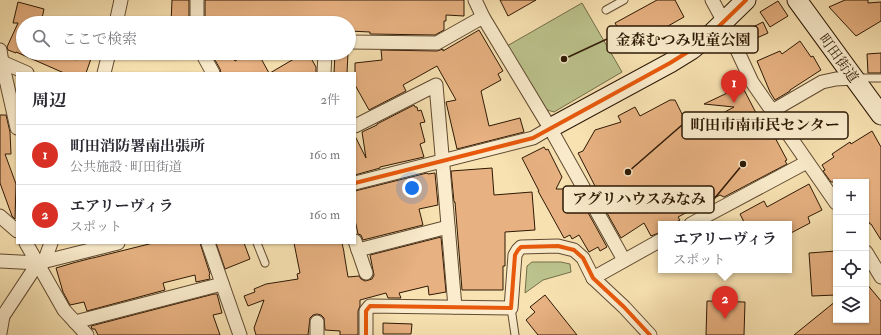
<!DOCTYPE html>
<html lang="ja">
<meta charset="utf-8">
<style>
:root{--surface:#fff;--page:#f7f7f7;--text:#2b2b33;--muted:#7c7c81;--line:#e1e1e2;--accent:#d93025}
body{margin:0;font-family:"IM FELL Double Pica","Noto Serif JP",serif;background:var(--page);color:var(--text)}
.controls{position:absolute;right:12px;bottom:12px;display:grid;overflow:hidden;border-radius:0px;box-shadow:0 1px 3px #0004}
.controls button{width:36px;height:36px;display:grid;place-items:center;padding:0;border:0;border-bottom:1px solid var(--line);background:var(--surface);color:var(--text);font:20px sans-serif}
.you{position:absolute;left:412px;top:188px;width:14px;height:14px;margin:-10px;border:3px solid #fff;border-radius:50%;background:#1a73e8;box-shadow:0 0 0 6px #1a73e833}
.badge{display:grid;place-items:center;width:26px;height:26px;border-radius:50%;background:var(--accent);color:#fff;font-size:13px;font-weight:700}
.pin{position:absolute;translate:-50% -33px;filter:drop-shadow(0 1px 2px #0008)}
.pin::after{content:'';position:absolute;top:21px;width:14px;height:12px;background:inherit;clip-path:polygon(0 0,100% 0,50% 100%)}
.popup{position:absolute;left:658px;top:221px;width:134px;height:52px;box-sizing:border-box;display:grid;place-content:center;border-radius:0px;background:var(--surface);filter:drop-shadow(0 1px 3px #0005);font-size:13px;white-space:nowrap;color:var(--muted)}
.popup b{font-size:15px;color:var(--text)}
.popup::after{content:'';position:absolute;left:50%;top:100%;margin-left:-8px;border:8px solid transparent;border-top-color:var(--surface)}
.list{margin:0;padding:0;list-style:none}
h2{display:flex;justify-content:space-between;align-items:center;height:52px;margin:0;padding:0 16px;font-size:17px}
h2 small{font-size:13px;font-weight:400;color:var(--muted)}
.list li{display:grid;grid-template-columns:26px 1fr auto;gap:12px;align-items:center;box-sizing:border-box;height:60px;padding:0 16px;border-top:1px solid var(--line)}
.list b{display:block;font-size:15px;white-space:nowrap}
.list p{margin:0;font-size:13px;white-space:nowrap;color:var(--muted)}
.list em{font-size:13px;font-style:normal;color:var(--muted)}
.icon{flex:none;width:22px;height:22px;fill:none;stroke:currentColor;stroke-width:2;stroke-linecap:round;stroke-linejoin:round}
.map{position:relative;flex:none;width:881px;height:335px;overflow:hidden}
.search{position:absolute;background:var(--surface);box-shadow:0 1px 3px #0004;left:16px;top:16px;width:340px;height:44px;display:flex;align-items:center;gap:10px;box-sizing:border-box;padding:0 14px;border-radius:22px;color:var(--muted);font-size:15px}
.panel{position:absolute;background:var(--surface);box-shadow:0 1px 3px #0004;left:16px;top:72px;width:340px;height:172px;border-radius:0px}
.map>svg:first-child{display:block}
.green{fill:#bcc38d;stroke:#746e48}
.building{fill:#e7b181;stroke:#2d1804}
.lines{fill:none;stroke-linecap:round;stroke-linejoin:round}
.lane-casing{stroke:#604a30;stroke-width:9}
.street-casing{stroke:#604a30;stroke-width:15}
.secondary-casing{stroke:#2d1804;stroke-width:21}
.lane{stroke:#faeccd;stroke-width:7}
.street{stroke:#faeccd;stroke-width:13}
.secondary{stroke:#faeccd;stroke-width:19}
.cycleway-casing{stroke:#faeccd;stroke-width:6}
.cycleway{stroke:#e8590c;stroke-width:4}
.labels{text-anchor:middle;stroke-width:3;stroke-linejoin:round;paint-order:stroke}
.street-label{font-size:14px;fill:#2d1804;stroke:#faeccd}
.leader{fill:none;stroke:#2d1804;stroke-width:1.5}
.callout-dot{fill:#2d1804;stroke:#faeccd;stroke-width:1.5}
.callout{fill:#faeccd;stroke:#2d1804;stroke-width:1.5}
.callout-label{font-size:15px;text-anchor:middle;font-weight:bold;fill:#2d1804}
</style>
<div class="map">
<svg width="881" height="335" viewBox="0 0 881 335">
<rect width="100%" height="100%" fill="#f8e2b2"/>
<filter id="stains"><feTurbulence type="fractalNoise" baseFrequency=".005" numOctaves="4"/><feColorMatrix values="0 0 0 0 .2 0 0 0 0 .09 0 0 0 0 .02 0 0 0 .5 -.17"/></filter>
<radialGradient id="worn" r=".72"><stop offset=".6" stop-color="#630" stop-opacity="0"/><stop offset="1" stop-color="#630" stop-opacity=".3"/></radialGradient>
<g class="green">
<path d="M 582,3 L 622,72 L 554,112 L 544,109 L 507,46 Z"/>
<path d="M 532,262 L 561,262 L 570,264 L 571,272 L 543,280 L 525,293 L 527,266 Z"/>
</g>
<g class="building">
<path d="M 172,0 L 189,0 L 189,23 L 171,23 Z"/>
<path d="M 205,0 L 464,0 L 464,16 L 446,15 L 446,21 L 444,21 L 444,30 L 435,35 L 370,34 L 370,32 L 349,31 L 349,23 L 205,23 Z"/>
<path d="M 500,0 L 536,0 L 508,16 Z"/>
<path d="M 657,0 L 675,0 L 684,17 L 629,48 L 615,23 Z"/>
<path d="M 845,0 L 868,0 L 868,3 L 881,2 L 881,21 L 856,36 L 829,7 Z"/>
<path d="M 778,1 L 788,16 L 770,27 L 760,12 Z"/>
<path d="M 18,2 L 44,9 L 41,23 L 23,23 L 23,53 L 58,53 L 76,60 L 79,53 L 93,53 L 86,73 L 64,73 L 23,55 L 16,52 L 16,53 L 8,50 L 7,47 L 18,23 L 13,23 Z"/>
<path d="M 763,22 L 768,33 L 750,41 L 745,31 Z"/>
<path d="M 479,30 L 503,71 L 498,74 L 501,80 L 481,91 L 489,126 L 520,118 L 524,132 L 457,149 L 446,102 L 456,100 L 437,66 L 403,85 L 406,91 L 369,110 L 355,85 L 355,63 L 382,60 L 381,50 L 437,51 L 443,49 L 443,51 Z"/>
<path d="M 800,41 L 811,57 L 813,56 L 821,70 L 790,90 L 790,91 L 775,100 L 770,92 L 757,61 L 780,51 L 782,54 Z"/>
<path d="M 211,53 L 230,53 L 235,61 L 249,53 L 258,53 L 269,73 L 221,73 L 220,69 Z"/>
<path d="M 304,53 L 308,53 L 316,67 L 316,73 L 270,73 Z"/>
<path d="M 335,53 L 348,53 L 347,73 L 334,73 Z"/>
<path d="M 881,53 L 881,73 L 868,73 L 867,54 Z"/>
<path d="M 742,86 L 767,134 L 772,132 L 787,160 L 785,161 L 787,164 L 724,197 L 720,195 L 678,217 L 680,220 L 672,224 L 661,224 L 661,232 L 651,236 L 644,223 L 621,238 L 593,188 L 596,188 L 578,153 L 583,151 L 595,130 L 621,122 L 618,116 L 635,107 L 640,116 L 670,100 L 675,100 L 692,134 L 693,129 L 734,107 L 704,104 Z"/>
<path d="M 414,105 L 415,107 L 417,107 L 418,111 L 421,110 L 425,122 L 420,123 L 425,142 L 420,144 L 424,157 L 380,167 L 380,168 L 355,175 L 355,136 L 366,158 L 362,132 L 377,125 L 377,124 Z"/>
<path d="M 0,115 L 6,115 L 10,132 L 11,154 L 5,154 L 16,184 L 15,219 L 12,216 L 0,183 Z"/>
<path d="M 872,131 L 881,147 L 881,240 L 871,224 L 870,224 L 866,217 L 866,182 L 831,182 L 823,171 L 825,170 L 822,165 L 834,157 L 832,154 L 850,142 L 851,144 Z"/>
<path d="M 544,147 L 546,150 L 548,149 L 562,177 L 556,189 L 575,189 L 607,247 L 600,251 L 598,247 L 589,252 L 579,235 L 572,239 L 570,235 L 564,238 L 538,191 L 539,191 L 522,158 Z"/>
<path d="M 492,168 L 494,195 L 532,192 L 535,230 L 505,232 L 505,266 L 503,266 L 503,290 L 462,290 L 455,202 L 454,202 L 451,171 Z"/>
<path d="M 427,173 L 428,174 L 435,173 L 438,205 L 419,209 L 423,225 L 363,240 L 361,235 L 358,234 L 355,220 L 355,191 Z"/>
<path d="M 809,184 L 822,210 L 808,217 L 810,223 L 789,234 L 789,224 L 745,224 L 740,214 L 764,201 L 767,207 Z"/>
<path d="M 441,237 L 446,292 L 429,295 L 428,286 L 399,293 L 401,298 L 388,298 L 386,293 L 360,300 L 360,306 L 358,311 L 358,335 L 340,335 L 340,331 L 325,330 L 324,318 L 321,315 L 317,314 L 313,315 L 310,318 L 308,335 L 256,335 L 254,328 L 264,300 L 248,306 L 244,296 L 255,292 L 254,289 L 266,284 L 298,279 L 297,274 L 300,273 L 294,243 L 342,243 L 344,252 L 344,253 L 348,277 L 359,276 L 361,279 L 365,281 L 369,280 L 372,279 L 374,275 L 370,255 Z"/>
<path d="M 153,243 L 200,243 L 210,274 L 209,275 L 210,279 L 196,282 L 195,275 L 163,283 L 165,290 L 87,311 L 84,302 L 70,305 L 63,292 L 56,268 L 73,263 L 92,258 L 93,258 Z"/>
<path d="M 216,243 L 244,243 L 250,259 L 225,269 Z"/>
<path d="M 836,251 L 836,295 L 812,296 L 809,253 Z"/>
<path d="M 866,283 L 881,301 L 881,335 L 794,335 L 836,301 L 836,320 L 866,320 Z"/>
<path d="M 214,294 L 217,294 L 222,313 L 213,315 L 220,335 L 98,335 L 95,329 L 92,329 L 91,326 Z"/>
<path d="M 545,295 L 577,335 L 538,335 L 526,320 L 535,312 L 530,307 Z"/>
<path d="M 707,301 L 745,302 L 744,335 L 706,335 Z"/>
<path d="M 383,323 L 412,324 L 411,334 L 383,334 Z"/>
</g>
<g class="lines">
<g class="lane-casing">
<g id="lane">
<path d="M 606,10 L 624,0"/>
<path d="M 856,78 L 881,78"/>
<path d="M 257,243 L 265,263"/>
<path d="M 511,308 L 515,335"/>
</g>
</g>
<g class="street-casing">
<g id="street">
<path d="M 197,0 L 197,23"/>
<path d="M 475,0 L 483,17 L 550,128 L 624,260"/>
<path d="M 712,0 L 724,22 L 752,82 L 836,203"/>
<path d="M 116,23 L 121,0"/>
<path d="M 349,42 L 437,43 L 483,17"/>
<path d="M 0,50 L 2,62 L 17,128"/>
<path d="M 202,53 L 213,73"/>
<path d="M 2,62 L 27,73"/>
<path d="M 104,73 L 109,53"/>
<path d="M 324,73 L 325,53"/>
<path d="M 772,111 L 822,82 L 836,79 L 854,78"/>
<path d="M 355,126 L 436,85 L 455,307"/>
<path d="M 355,183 L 533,138 L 550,128"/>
<path d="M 0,216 L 17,231"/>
<path d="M 691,224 L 807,162"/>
<path d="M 355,241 L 366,273"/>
<path d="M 26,243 L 64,310 L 87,335"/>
<path d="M 208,243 L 240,335"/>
<path d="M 358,250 L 448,227"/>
<path d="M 866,252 L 881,277"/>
<path d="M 0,261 L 38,263 L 118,243"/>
<path d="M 44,262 L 51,243"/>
<path d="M 593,278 L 661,240"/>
<path d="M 75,322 L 222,284"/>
<path d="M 0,333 L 3,316 L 38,263"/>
<path d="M 317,335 L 317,322"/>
<path d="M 366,335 L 366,311 L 370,306 L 511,308 L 515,255 L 518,250 L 521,247 L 558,246 L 574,250 L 583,258 L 593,278 L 624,307 L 650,335"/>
</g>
</g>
<g class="secondary-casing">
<g id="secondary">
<path d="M 797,0 L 881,115"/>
<path d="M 550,128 L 670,63 L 691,50 L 711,34 L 746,0"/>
</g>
</g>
<use href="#lane" class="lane"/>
<use href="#street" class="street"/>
<use href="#secondary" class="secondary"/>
<g class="cycleway-casing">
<g id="cycleway">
<path d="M 355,183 L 533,138 L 670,63 L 691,50 L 711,34 L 746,0"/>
<path d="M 366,335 L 366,311 L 370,306 L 511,308 L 515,255 L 518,250 L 521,247 L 558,246 L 574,250 L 583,258 L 593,278 L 624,307 L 650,335"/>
</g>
</g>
<use href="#cycleway" class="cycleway"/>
</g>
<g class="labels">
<g class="street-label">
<text transform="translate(839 58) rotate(54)" y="5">町田街道</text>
</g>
</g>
<path class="leader" d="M564 59L607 39M628 172L682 125M743 164L714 199"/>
<g class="callout-dot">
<circle cx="564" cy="59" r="4"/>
<circle cx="628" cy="172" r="4"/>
<circle cx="743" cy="164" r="4"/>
</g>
<g class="callout">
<rect x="607" y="26" width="151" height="27" rx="4"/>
<rect x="682" y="112" width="166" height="27" rx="4"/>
<rect x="563" y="186" width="151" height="27" rx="4"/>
</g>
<g class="callout-label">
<text x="683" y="45">金森むつみ児童公園</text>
<text x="765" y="130">町田市南市民センター</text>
<text x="639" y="204">アグリハウスみなみ</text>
</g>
<rect width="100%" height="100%" filter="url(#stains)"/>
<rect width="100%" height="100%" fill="url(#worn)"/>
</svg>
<div class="controls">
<button>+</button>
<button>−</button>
<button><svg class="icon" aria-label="locate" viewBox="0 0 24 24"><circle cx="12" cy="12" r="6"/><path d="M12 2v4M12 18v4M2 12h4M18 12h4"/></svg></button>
<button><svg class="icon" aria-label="layers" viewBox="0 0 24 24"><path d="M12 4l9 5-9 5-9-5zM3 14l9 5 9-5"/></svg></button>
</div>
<div class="you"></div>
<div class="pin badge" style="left:734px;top:103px">1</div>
<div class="pin badge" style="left:725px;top:319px">2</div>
<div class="popup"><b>エアリーヴィラ</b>スポット</div>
<div class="search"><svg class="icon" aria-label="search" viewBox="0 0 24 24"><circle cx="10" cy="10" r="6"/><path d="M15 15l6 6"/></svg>ここで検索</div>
<section class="panel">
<h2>周辺<small>2件</small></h2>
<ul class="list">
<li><span class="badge">1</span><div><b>町田消防署南出張所</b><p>公共施設 · 町田街道</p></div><em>160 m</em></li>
<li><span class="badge">2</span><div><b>エアリーヴィラ</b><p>スポット</p></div><em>160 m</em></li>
</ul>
</section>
</div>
